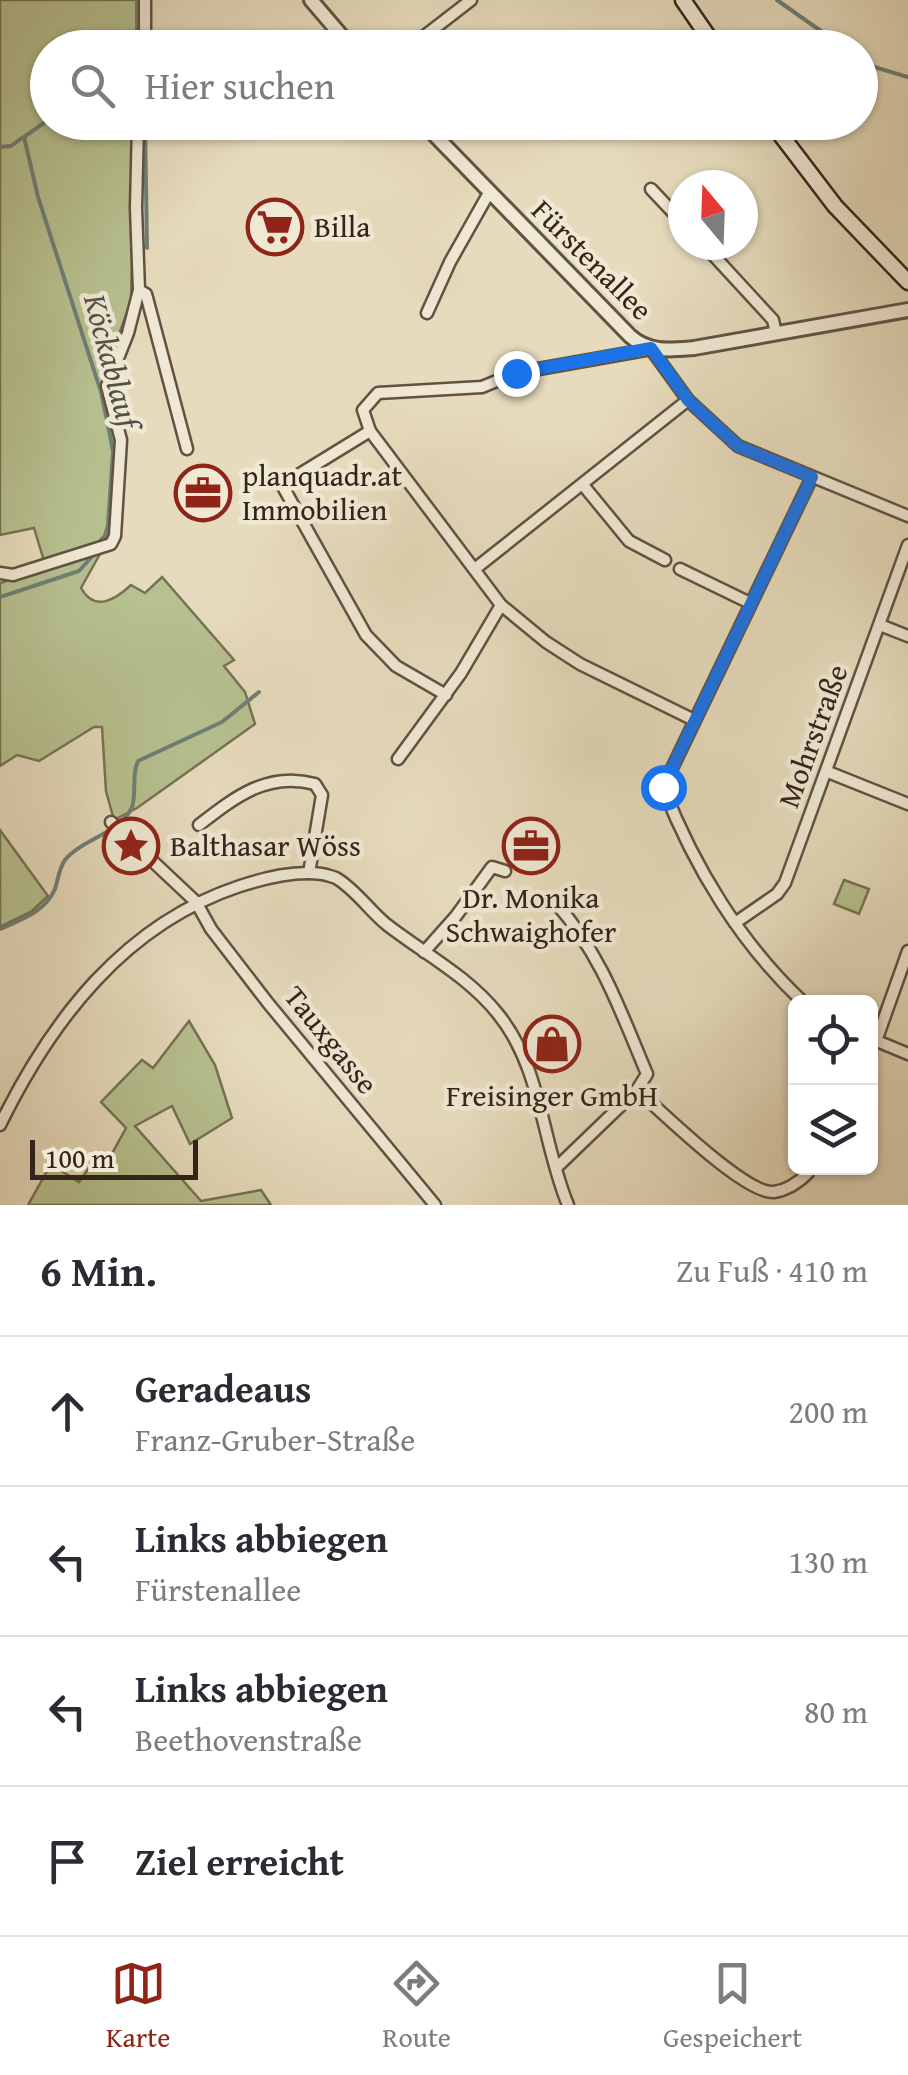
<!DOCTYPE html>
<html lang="de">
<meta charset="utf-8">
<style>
:root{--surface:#fff;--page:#f7f7f7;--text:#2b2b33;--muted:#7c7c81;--line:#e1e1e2;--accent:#8f2418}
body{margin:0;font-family:"Gentium Book Plus",serif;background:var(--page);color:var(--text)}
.controls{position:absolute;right:30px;bottom:30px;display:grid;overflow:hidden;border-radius:15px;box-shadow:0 2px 8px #0004}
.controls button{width:90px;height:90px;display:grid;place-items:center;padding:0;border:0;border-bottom:2px solid var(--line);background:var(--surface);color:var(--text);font:50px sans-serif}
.compass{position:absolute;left:668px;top:170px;width:90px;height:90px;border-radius:50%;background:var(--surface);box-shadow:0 2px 8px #0004;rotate:341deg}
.scale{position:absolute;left:30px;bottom:25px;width:168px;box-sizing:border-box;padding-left:10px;border:5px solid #352419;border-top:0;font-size:28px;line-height:35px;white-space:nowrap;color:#352419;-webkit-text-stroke:8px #efe8d3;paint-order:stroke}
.stop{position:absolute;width:30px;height:30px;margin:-22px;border:8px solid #1a73e8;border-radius:50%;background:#fff}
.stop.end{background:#1a73e8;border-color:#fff;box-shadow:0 2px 10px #0008}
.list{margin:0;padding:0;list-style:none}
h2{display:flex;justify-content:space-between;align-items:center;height:130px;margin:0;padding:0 40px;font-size:42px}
h2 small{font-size:32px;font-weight:400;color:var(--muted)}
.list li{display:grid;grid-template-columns:65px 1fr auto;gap:30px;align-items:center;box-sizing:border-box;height:150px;padding:0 40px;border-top:2px solid var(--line)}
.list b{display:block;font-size:38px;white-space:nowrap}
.list p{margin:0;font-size:32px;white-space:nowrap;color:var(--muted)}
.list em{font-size:32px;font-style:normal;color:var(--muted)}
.icon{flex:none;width:55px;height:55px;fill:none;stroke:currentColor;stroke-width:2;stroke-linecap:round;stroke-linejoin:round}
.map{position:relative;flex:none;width:908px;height:1205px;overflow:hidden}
.search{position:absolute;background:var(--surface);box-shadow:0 2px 8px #0004;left:30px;right:30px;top:30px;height:110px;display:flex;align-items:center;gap:25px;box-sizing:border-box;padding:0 35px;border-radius:55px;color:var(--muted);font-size:38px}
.sheet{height:730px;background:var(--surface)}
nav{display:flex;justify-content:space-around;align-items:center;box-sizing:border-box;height:140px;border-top:2px solid var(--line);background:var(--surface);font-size:28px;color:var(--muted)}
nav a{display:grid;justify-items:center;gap:5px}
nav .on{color:var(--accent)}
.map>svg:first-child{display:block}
.green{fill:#b7c08f;stroke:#767254;stroke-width:2.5}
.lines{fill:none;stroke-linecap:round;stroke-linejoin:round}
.stream{stroke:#6f7f76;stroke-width:4}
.minor-casing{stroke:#615242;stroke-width:15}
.tertiary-casing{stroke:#615242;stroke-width:18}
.secondary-casing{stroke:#352419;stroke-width:19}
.minor{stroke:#efe8d3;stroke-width:10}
.tertiary{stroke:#efe8d3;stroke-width:12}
.secondary{stroke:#efe8d3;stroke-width:14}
.route{stroke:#1a73e8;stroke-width:12}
.labels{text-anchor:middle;stroke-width:9;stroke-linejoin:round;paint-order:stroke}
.poi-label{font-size:30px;fill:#352419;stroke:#efe8d3;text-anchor:start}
.street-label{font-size:30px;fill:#352419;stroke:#efe8d3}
.water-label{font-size:32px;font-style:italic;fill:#525148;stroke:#efe8d3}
</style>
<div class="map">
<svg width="908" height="1205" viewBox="0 0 908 1205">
<rect width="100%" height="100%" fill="#e6dbbc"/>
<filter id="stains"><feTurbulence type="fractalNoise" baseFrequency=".002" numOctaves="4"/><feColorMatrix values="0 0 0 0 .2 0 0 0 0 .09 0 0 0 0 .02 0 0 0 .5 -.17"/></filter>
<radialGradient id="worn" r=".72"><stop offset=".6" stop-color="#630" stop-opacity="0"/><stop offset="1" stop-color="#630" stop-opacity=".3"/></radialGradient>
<g class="green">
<path d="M 0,0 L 140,0 L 138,47 L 48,48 L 48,122 L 135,123 L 131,302 L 103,377 C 101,402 115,425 116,450 C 117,475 112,499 115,525 L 97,543 L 44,561 L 34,528 L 0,535 Z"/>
<path d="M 95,552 L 100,554 L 81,588 C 95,613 116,599 131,585 L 145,593 L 162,577 L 234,660 L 224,666 L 245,692 L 255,724 L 137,808 L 114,820 L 106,791 L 102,727 L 94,727 L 39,761 L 17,755 L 0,766 L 0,583 Z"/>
<path d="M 0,830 L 48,896 L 32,911 L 0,927 Z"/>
<path d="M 844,880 L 869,889 L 859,914 L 834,904 Z"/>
<path d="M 189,1021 L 215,1065 L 232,1118 L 190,1144 L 172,1106 L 135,1126 L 201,1201 L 261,1190 L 271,1205 L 28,1205 L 51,1164 L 79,1182 L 91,1165 L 104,1168 L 126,1128 L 101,1102 L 142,1060 L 153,1068 Z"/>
</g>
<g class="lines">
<g class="stream">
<path d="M 777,0 L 845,48"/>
<path d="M 137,48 L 137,0"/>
<path d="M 860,59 L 871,66 L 908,77"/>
<path d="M 48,120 L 24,137 L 38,197 L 101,392 L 109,430 L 113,452 L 108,525 L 103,543"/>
<path d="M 145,122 L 147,248"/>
<path d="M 0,147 L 11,146 L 22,138"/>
<path d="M 0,597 L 79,571 L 97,551"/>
<path d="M 0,929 C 21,920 45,912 55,889 C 58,880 59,868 65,860 C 82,839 121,833 132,807 C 137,793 131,776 138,761 L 222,722 L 259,692"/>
</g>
<g class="minor-casing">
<g id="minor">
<path d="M 145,0 L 145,48"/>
<path d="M 409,48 L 471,0"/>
<path d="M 651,189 L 683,223"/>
<path d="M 704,245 L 773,320 L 776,333"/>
<path d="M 139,290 L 146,294 L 187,449"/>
<path d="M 427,313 L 450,262 L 490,191"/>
<path d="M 370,431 L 501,605 L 546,642 L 580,664 L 694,720"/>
<path d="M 583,485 L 629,541 L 665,560"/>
<path d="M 476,568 L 688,400"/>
<path d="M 680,569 L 750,603"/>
<path d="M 0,573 L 13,575 L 111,544 L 115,536 L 121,440 L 107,386 L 128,333 L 139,290 L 136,208 L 138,122"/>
<path d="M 880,625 L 908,636"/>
<path d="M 446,695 L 396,666 L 366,635 L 282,485 L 370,431 L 363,410 L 378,393 L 482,387 L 516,373 L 651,349 L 688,400 L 738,446 L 908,516"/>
<path d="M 398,759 L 461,673 L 501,605"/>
<path d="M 828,772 L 908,804"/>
<path d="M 111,822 L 196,902 L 211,929 L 268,1003 L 435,1205"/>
<path d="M 199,825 C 235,797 268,771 315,784 L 322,795 L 309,873"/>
<path d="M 555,902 C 601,954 620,1010 647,1074 L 637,1090"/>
<path d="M 735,923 L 777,894 L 785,883 L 908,545"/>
<path d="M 424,952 L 456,916 L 492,867 L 505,871"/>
<path d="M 803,1002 C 741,944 694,867 663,787 L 812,477"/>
<path d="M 872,1039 L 908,1054"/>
<path d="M 876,1041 L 908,951"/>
<path d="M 0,1125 C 52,1019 125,924 240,886 C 265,878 295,870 322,874 C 323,874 334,877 336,878 C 355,889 369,910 386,924 C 423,953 468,976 498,1014 C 542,1068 542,1143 568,1205"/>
<path d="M 556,1168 L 637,1090 C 662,1112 746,1195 774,1192 C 788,1190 799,1182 808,1173"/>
</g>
</g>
<g class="tertiary-casing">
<g id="tertiary">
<path d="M 311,0 L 352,48"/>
<path d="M 422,122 L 630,336 C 649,353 670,350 694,348 L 908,310"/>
</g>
</g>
<g class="secondary-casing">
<g id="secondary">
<path d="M 683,0 L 716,48"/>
<path d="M 771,122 L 835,206 L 908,282"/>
</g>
</g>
<use href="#minor" class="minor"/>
<use href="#tertiary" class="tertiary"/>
<use href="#secondary" class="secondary"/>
</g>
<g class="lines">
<path class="route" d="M 516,373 L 651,348 L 688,400 L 738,446 L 812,477 L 663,787"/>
</g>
<defs>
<g id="supermarket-ring" transform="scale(2.875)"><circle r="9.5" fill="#efe8d3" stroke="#8f2418" stroke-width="1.5"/><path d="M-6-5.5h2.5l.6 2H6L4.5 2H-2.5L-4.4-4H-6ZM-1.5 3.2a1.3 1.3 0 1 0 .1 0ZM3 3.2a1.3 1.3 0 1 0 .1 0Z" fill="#8f2418"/></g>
<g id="office-ring" transform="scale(2.875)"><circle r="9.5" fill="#efe8d3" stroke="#8f2418" stroke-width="1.5"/><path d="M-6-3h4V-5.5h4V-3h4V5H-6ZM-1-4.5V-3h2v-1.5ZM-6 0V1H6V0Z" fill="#8f2418"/></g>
<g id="sight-ring" transform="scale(2.875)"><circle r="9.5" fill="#efe8d3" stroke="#8f2418" stroke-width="1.5"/><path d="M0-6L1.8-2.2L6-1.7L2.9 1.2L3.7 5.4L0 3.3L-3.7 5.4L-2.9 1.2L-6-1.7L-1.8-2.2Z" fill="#8f2418"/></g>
<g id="shop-ring" transform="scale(2.875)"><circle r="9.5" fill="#efe8d3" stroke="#8f2418" stroke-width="1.5"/><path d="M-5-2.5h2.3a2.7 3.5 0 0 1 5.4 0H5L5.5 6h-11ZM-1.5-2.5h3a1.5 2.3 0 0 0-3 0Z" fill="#8f2418"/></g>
</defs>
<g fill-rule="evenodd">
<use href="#supermarket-ring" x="275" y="227"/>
<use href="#office-ring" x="203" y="493"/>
<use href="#sight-ring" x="131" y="846"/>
<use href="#office-ring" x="531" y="846"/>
<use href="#shop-ring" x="552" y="1044"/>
</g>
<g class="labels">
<g class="poi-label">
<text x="314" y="237">Billa</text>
<text x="242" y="486">planquadr.at<tspan x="242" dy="34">Immobilien</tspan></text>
<text x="170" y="856">Balthasar Wöss</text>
<text x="531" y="908" text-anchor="middle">Dr. Monika<tspan x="531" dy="34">Schwaighofer</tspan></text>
<text x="552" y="1106" text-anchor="middle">Freisinger GmbH</text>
</g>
<g class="street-label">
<text transform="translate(592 260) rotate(45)" y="10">Fürstenallee</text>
<text transform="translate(813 736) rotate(-70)" y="10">Mohrstraße</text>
<text transform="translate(331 1040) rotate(51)" y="10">Tauxgasse</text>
</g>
<g class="water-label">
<text transform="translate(112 361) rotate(75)" y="11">Köckablauf</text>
</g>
</g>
<rect width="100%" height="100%" filter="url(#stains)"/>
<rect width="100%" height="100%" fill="url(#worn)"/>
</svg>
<div class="controls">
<button><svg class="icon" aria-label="locate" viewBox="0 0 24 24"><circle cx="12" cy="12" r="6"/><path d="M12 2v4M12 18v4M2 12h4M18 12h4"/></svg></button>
<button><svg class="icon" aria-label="layers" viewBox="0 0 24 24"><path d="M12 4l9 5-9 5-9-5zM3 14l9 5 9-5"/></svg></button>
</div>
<svg class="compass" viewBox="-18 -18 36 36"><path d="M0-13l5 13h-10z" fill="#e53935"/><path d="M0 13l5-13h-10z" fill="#7c7c81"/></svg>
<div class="scale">100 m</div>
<div class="stop" style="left:663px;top:787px"></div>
<div class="stop end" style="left:516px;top:373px"></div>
<div class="search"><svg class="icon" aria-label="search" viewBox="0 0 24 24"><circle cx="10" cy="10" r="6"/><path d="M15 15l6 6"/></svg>Hier suchen</div>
</div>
<section class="sheet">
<h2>6 Min.<small>Zu Fuß · 410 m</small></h2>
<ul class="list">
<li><svg class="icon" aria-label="ahead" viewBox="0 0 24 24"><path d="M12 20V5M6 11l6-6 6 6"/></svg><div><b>Geradeaus</b><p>Franz-Gruber-Straße</p></div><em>200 m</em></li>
<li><svg class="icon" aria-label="left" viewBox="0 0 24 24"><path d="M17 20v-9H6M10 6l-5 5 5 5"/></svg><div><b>Links abbiegen</b><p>Fürstenallee</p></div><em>130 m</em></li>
<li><svg class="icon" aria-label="left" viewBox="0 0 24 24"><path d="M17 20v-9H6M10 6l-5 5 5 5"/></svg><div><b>Links abbiegen</b><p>Beethovenstraße</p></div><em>80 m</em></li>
<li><svg class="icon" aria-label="arrive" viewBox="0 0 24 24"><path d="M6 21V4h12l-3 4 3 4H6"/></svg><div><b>Ziel erreicht</b></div></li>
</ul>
</section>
<nav>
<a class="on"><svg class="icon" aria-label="map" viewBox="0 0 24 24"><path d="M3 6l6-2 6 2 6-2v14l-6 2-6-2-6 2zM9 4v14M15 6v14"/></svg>Karte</a>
<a><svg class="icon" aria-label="directions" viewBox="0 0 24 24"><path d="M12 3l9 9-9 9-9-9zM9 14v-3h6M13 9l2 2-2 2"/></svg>Route</a>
<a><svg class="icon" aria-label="saved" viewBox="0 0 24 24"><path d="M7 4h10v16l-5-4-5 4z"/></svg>Gespeichert</a>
</nav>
